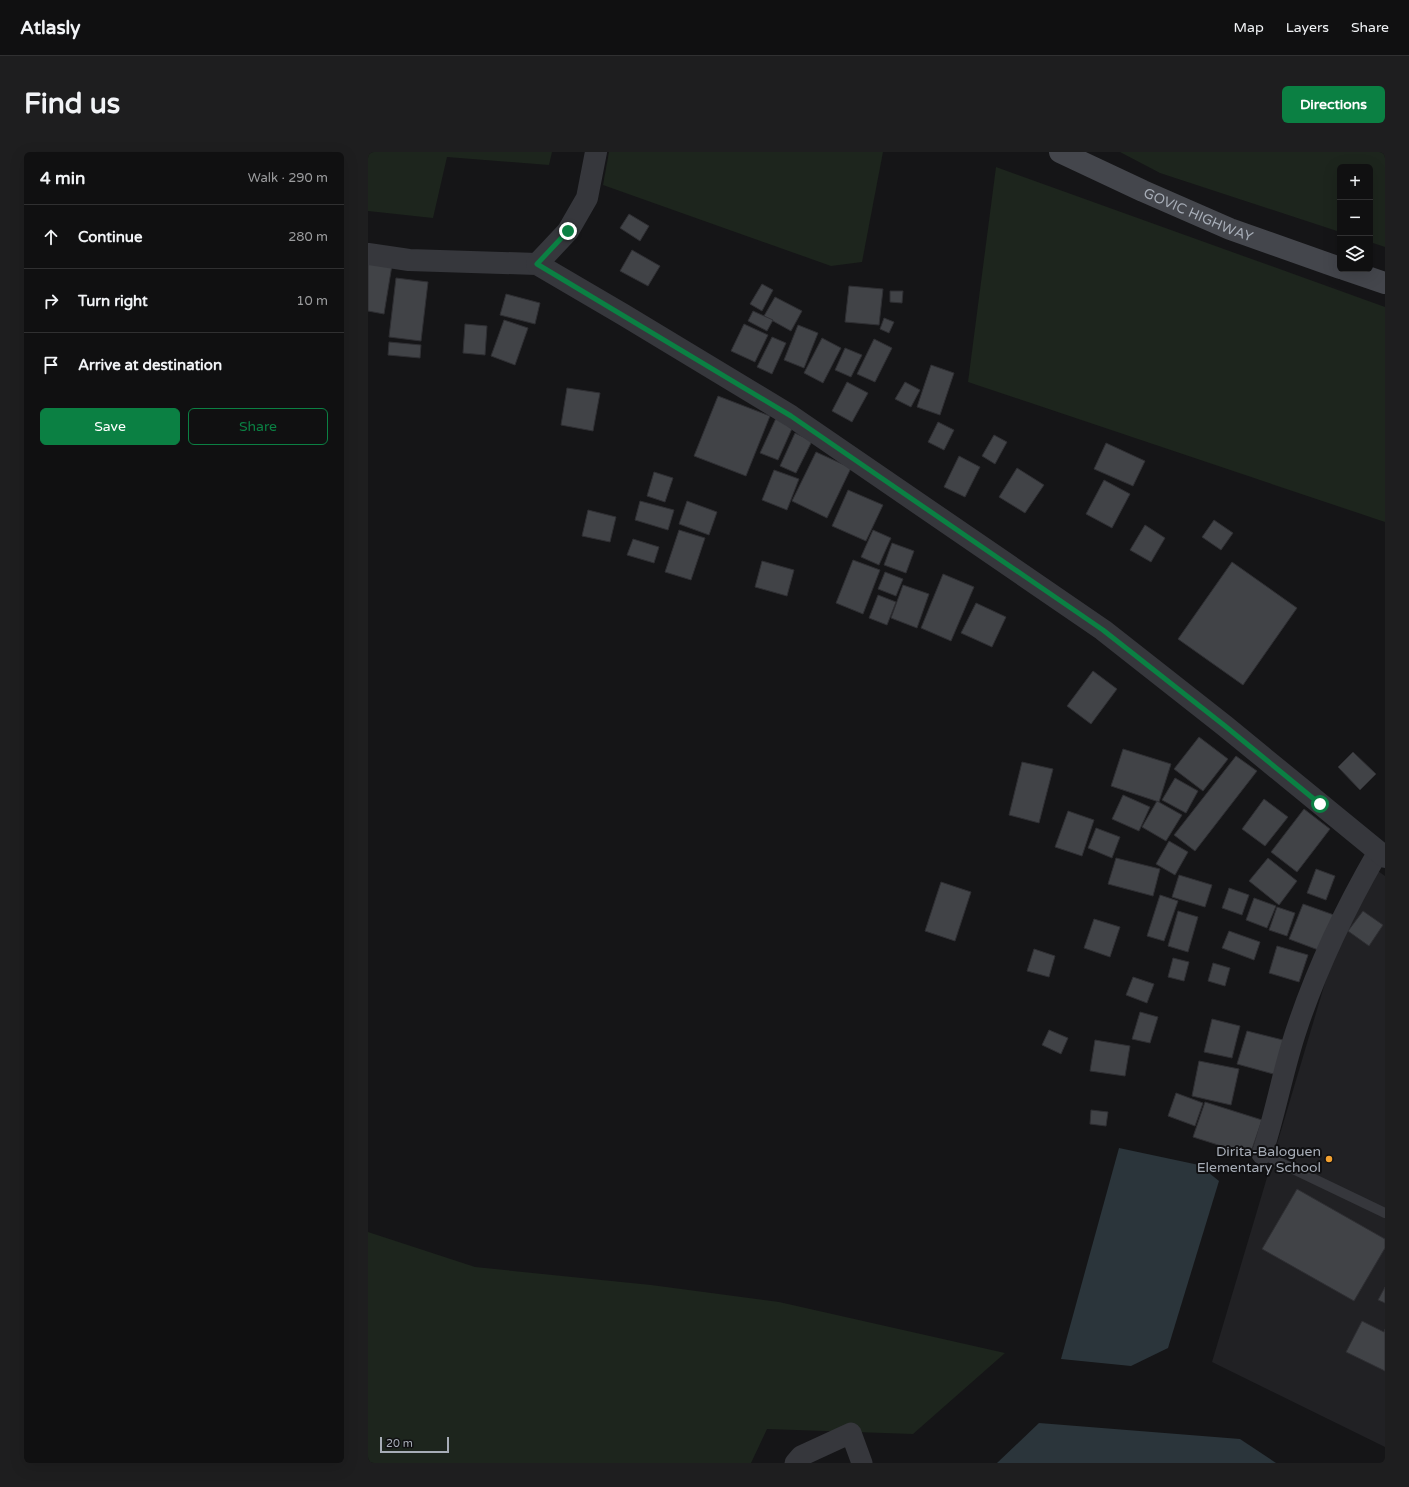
<!DOCTYPE html>
<meta charset="utf-8">
<style>
:root{--surface:#101011;--page:#1e1e1f;--text:#f1f3f6;--muted:#9c9d9f;--line:#303031;--accent:#0b8043}
body{margin:0;font-family:"Varela Round",sans-serif;background:var(--page);color:var(--text)}
.controls{position:absolute;right:12px;top:12px;display:grid;overflow:hidden;border-radius:6px;box-shadow:0 4px 16px #0002}
.controls button{width:36px;height:36px;display:grid;place-items:center;padding:0;border:0;border-bottom:1px solid var(--line);background:var(--surface);color:var(--text);font:20px sans-serif}
.scale{position:absolute;left:12px;bottom:10px;width:69px;box-sizing:border-box;padding-left:4px;border:2px solid #a7adb7;border-top:0;font-size:11px;line-height:14px;white-space:nowrap;color:#a7adb7;-webkit-text-stroke:3px #101012;paint-order:stroke}
.stop{position:absolute;width:12px;height:12px;margin:-9px;border:3px solid #0b8043;border-radius:50%;background:#fff}
.stop.end{background:#0b8043;border-color:#fff;box-shadow:0 1px 4px #0008}
.list{margin:0;padding:0;list-style:none}
h2{display:flex;justify-content:space-between;align-items:center;height:52px;margin:0;padding:0 16px;font-size:17px}
h2 small{font-size:13px;font-weight:400;color:var(--muted)}
.list li{display:grid;grid-template-columns:26px 1fr auto;gap:12px;align-items:center;box-sizing:border-box;height:64px;padding:0 16px;border-top:1px solid var(--line)}
.list b{display:block;font-size:15px;white-space:nowrap}
.list em{font-size:13px;font-style:normal;color:var(--muted)}
.actions{display:flex;gap:8px;padding:12px 16px}
.actions a{flex:1;padding:9px 0;border:1px solid var(--accent);border-radius:6px;text-align:center;font-size:14px;color:var(--accent)}
.actions .main{background:var(--accent);color:#fff}
.icon{flex:none;width:22px;height:22px;fill:none;stroke:currentColor;stroke-width:2;stroke-linecap:round;stroke-linejoin:round}
.map{position:relative;flex:none;width:1017px;height:1311px;overflow:hidden;border-radius:6px}
header{display:flex;align-items:center;gap:24px;box-sizing:border-box;height:56px;padding:0 20px;background:var(--surface);border-bottom:1px solid var(--line)}
header strong{font-size:19px}
nav{display:flex;gap:22px;margin-inline-start:auto;font-size:14px}
.intro{display:flex;align-items:center;justify-content:space-between;box-sizing:border-box;height:96px;padding:0 24px}
h1{margin:0;font-size:28px}
.button{padding:10px 18px;border-radius:6px;background:var(--accent);color:#fff;font-size:14px;font-weight:700}
main{display:flex;gap:24px;padding:0 24px}
aside{flex:1;background:var(--surface);border-radius:6px;box-shadow:0 4px 16px #0002}
.map>svg:first-child{display:block}
.built{fill:#212124}
.green{fill:#1d251d}
.water{fill:#2b353b}
.building{fill:#414347;stroke:#2f2f33}
.lines{fill:none;stroke-linecap:round;stroke-linejoin:round}
.service{stroke:#36373c;stroke-width:10}
.minor{stroke:#36373c;stroke-width:21}
.tertiary{stroke:#36373c;stroke-width:22}
.secondary{stroke:#44464c;stroke-width:22}
.route{stroke:#0b8043;stroke-width:5}
.poi-dot{fill:#f4a130;stroke:#101012;stroke-width:1.5}
.labels{text-anchor:middle;stroke-width:4;stroke-linejoin:round;paint-order:stroke}
.street-label{font-size:14px;fill:#a7adb7;stroke:#101012}
.poi-label{font-size:14px;fill:#a7adb7;stroke:#101012;text-anchor:end}
</style>
<header>
<strong>Atlasly</strong>
<nav><a>Map</a><a>Layers</a><a>Share</a></nav>
</header>
<div class="intro"><h1>Find us</h1><a class="button">Directions</a></div>
<main>
<aside>
<h2>4 min<small>Walk · 290 m</small></h2>
<ul class="list">
<li><svg class="icon" aria-label="ahead" viewBox="0 0 24 24"><path d="M12 20V5M6 11l6-6 6 6"/></svg><div><b>Continue</b></div><em>280 m</em></li>
<li><svg class="icon" aria-label="right" viewBox="0 0 24 24"><path d="M7 20v-9h11M14 6l5 5-5 5"/></svg><div><b>Turn right</b></div><em>10 m</em></li>
<li><svg class="icon" aria-label="arrive" viewBox="0 0 24 24"><path d="M6 21V4h12l-3 4 3 4H6"/></svg><div><b>Arrive at destination</b></div></li>
</ul>
<div class="actions"><a class="main">Save</a><a>Share</a></div>
</aside>
<div class="map">
<svg width="1017" height="1311" viewBox="0 0 1017 1311">
<rect width="100%" height="100%" fill="#151517"/>
<path class="built" d="M 1010,719 L 1017,724 L 1017,1295 L 844,1210 L 965,804 Z"/>
<g class="green">
<path d="M 0,0 L 184,0 L 181,13 L 79,5 L 65,66 L 0,59 Z"/>
<path d="M 241,0 L 515,0 L 494,110 L 463,114 L 235,33 Z"/>
<path d="M 752,0 L 1017,0 L 1017,95 L 1002,90 L 1002,15 L 972,15 L 972,80 L 792,21 Z"/>
<path d="M 628,15 L 1017,155 L 1017,370 L 600,230 Z"/>
<path d="M 0,1080 L 107,1115 L 283,1133 L 411,1150 L 637,1201 L 545,1282 L 399,1277 L 383,1311 L 0,1311 Z"/>
</g>
<g class="water">
<path d="M 751,996 L 831,1013 L 851,1029 L 800,1196 L 763,1214 L 693,1207 Z"/>
<path d="M 671,1271 L 872,1287 L 908,1311 L 629,1311 Z"/>
</g>
<g class="building">
<path d="M 261,62 L 281,74 L 272,89 L 252,76 Z"/>
<path d="M 264,98 L 292,114 L 280,134 L 252,119 Z"/>
<path d="M 0,110 L 24,113 L 16,162 L 0,159 Z"/>
<path d="M 28,126 L 60,130 L 53,189 L 21,185 Z"/>
<path d="M 394,132 L 405,138 L 394,159 L 382,152 Z"/>
<path d="M 481,134 L 515,137 L 511,173 L 477,170 Z"/>
<path d="M 522,139 L 535,139 L 534,151 L 522,150 Z"/>
<path d="M 138,142 L 172,151 L 167,172 L 132,163 Z"/>
<path d="M 407,145 L 434,159 L 423,179 L 396,164 Z"/>
<path d="M 385,159 L 405,168 L 399,179 L 380,169 Z"/>
<path d="M 516,166 L 526,170 L 521,181 L 512,177 Z"/>
<path d="M 136,168 L 160,176 L 147,213 L 123,204 Z"/>
<path d="M 97,172 L 119,174 L 117,203 L 95,201 Z"/>
<path d="M 376,172 L 400,183 L 387,210 L 363,199 Z"/>
<path d="M 430,173 L 450,181 L 436,216 L 416,208 Z"/>
<path d="M 404,185 L 418,191 L 404,222 L 389,215 Z"/>
<path d="M 454,186 L 473,196 L 455,231 L 436,221 Z"/>
<path d="M 506,187 L 524,196 L 507,230 L 489,222 Z"/>
<path d="M 21,190 L 53,193 L 52,206 L 20,203 Z"/>
<path d="M 477,196 L 494,203 L 483,225 L 467,218 Z"/>
<path d="M 563,213 L 586,221 L 572,263 L 549,255 Z"/>
<path d="M 479,230 L 500,241 L 484,270 L 464,259 Z"/>
<path d="M 537,230 L 552,238 L 543,255 L 527,247 Z"/>
<path d="M 199,236 L 232,241 L 225,279 L 193,273 Z"/>
<path d="M 350,244 L 402,264 L 378,324 L 326,304 Z"/>
<path d="M 409,264 L 426,272 L 410,308 L 392,301 Z"/>
<path d="M 570,270 L 586,278 L 576,298 L 560,290 Z"/>
<path d="M 427,281 L 444,289 L 428,321 L 412,314 Z"/>
<path d="M 626,283 L 639,290 L 627,312 L 614,304 Z"/>
<path d="M 738,291 L 777,309 L 765,334 L 726,317 Z"/>
<path d="M 448,300 L 483,316 L 459,366 L 424,349 Z"/>
<path d="M 591,304 L 612,315 L 597,345 L 576,335 Z"/>
<path d="M 649,316 L 676,333 L 657,361 L 631,345 Z"/>
<path d="M 406,318 L 431,327 L 419,358 L 394,348 Z"/>
<path d="M 286,320 L 305,326 L 297,350 L 279,344 Z"/>
<path d="M 736,328 L 762,342 L 744,376 L 718,362 Z"/>
<path d="M 480,338 L 515,353 L 498,389 L 464,374 Z"/>
<path d="M 272,349 L 306,358 L 300,378 L 267,368 Z"/>
<path d="M 319,349 L 349,360 L 341,383 L 311,372 Z"/>
<path d="M 220,358 L 248,365 L 242,390 L 214,384 Z"/>
<path d="M 846,368 L 865,381 L 853,398 L 834,385 Z"/>
<path d="M 777,373 L 797,386 L 783,410 L 762,398 Z"/>
<path d="M 311,378 L 337,386 L 323,428 L 297,420 Z"/>
<path d="M 505,378 L 523,386 L 511,413 L 493,405 Z"/>
<path d="M 265,387 L 291,395 L 286,411 L 259,403 Z"/>
<path d="M 524,391 L 546,399 L 538,421 L 516,413 Z"/>
<path d="M 485,408 L 512,418 L 495,462 L 468,451 Z"/>
<path d="M 394,409 L 426,418 L 419,444 L 387,435 Z"/>
<path d="M 864,410 L 929,456 L 875,533 L 810,487 Z"/>
<path d="M 517,420 L 535,427 L 528,444 L 510,437 Z"/>
<path d="M 575,422 L 606,435 L 583,489 L 553,476 Z"/>
<path d="M 535,433 L 561,442 L 549,476 L 523,466 Z"/>
<path d="M 510,443 L 528,450 L 519,473 L 501,466 Z"/>
<path d="M 608,451 L 638,465 L 624,495 L 593,481 Z"/>
<path d="M 725,519 L 749,537 L 723,572 L 699,554 Z"/>
<path d="M 831,585 L 860,607 L 835,639 L 806,617 Z"/>
<path d="M 755,597 L 803,612 L 791,650 L 743,634 Z"/>
<path d="M 985,600 L 1008,622 L 992,638 L 970,615 Z"/>
<path d="M 868,604 L 889,619 L 827,699 L 806,683 Z"/>
<path d="M 654,610 L 685,617 L 671,671 L 641,663 Z"/>
<path d="M 807,626 L 830,639 L 818,661 L 794,648 Z"/>
<path d="M 755,643 L 782,655 L 771,679 L 744,667 Z"/>
<path d="M 896,647 L 920,665 L 897,694 L 874,677 Z"/>
<path d="M 789,649 L 814,663 L 798,689 L 774,675 Z"/>
<path d="M 936,657 L 962,677 L 929,720 L 903,700 Z"/>
<path d="M 700,659 L 726,668 L 714,704 L 687,695 Z"/>
<path d="M 728,676 L 752,685 L 744,706 L 720,696 Z"/>
<path d="M 801,689 L 820,700 L 807,723 L 788,712 Z"/>
<path d="M 748,706 L 792,717 L 785,744 L 740,732 Z"/>
<path d="M 900,706 L 929,729 L 911,753 L 881,729 Z"/>
<path d="M 948,717 L 967,724 L 958,748 L 939,741 Z"/>
<path d="M 811,723 L 844,733 L 837,755 L 804,745 Z"/>
<path d="M 573,730 L 603,740 L 587,789 L 557,779 Z"/>
<path d="M 861,736 L 881,743 L 874,763 L 854,756 Z"/>
<path d="M 792,743 L 810,749 L 796,789 L 779,784 Z"/>
<path d="M 886,746 L 908,754 L 899,776 L 878,768 Z"/>
<path d="M 935,752 L 966,763 L 953,799 L 921,787 Z"/>
<path d="M 909,755 L 927,761 L 919,784 L 901,778 Z"/>
<path d="M 810,759 L 830,765 L 820,800 L 800,794 Z"/>
<path d="M 995,759 L 1015,773 L 1001,794 L 980,779 Z"/>
<path d="M 726,767 L 752,775 L 742,805 L 716,796 Z"/>
<path d="M 861,779 L 892,790 L 886,808 L 854,796 Z"/>
<path d="M 909,794 L 940,803 L 931,830 L 901,821 Z"/>
<path d="M 666,797 L 687,804 L 681,825 L 659,819 Z"/>
<path d="M 805,806 L 821,810 L 816,829 L 800,825 Z"/>
<path d="M 845,811 L 862,816 L 857,834 L 840,829 Z"/>
<path d="M 765,825 L 786,832 L 779,851 L 758,843 Z"/>
<path d="M 772,860 L 790,865 L 782,891 L 764,887 Z"/>
<path d="M 844,867 L 872,874 L 864,906 L 836,900 Z"/>
<path d="M 681,878 L 700,886 L 693,902 L 674,893 Z"/>
<path d="M 879,879 L 919,889 L 909,923 L 869,912 Z"/>
<path d="M 727,888 L 762,894 L 757,924 L 722,919 Z"/>
<path d="M 831,909 L 871,917 L 863,953 L 824,944 Z"/>
<path d="M 808,941 L 835,951 L 827,974 L 800,964 Z"/>
<path d="M 837,950 L 894,968 L 882,1003 L 825,985 Z"/>
<path d="M 723,958 L 740,960 L 738,974 L 722,972 Z"/>
<path d="M 929,1037 L 1017,1087 L 1017,1096 L 986,1149 L 894,1097 Z"/>
<path d="M 1017,1135 L 1017,1151 L 1010,1148 Z"/>
<path d="M 994,1169 L 1016,1180 L 1017,1177 L 1017,1219 L 978,1200 Z"/>
</g>
<g class="lines">
<path class="service" d="M 894,1002 L 1017,1061"/>
<g class="minor">
<path d="M 894,1002 C 908,960 915,917 929,876 C 950,813 977,757 1010,700"/>
<path d="M 427,1311 L 433,1304 L 483,1281 L 494,1311"/>
</g>
<g class="tertiary">
<path d="M 0,102 L 41,108 L 169,112 L 256,163 L 423,264 L 735,478 L 857,574 L 1017,705"/>
<path d="M 169,112 L 200,79 L 219,46 L 228,0"/>
</g>
<g class="secondary">
<path id="s1" d="M 692,0 L 775,39 L 862,77 L 972,116"/>
<path d="M 976,117 L 1017,131"/>
</g>
</g>
<g class="lines">
<path class="route" d="M 200,79 L 169,112 L 423,264 L 735,478 L 857,574 L 952,652"/>
</g>
<circle class="poi-dot" cx="961" cy="1007" r="4"/>
<g class="labels">
<g class="street-label">
<text dy="5" stroke="none"><textPath href="#s1" startOffset="152">GOVIC HIGHWAY</textPath></text>
</g>
<g class="poi-label">
<text x="953" y="1004">Dirita-Baloguen<tspan x="953" dy="16">Elementary School</tspan></text>
</g>
</g>
</svg>
<div class="controls">
<button>+</button>
<button>−</button>
<button><svg class="icon" aria-label="layers" viewBox="0 0 24 24"><path d="M12 4l9 5-9 5-9-5zM3 14l9 5 9-5"/></svg></button>
</div>
<div class="scale">20 m</div>
<div class="stop" style="left:952px;top:652px"></div>
<div class="stop end" style="left:200px;top:79px"></div>
</div>
</main>
